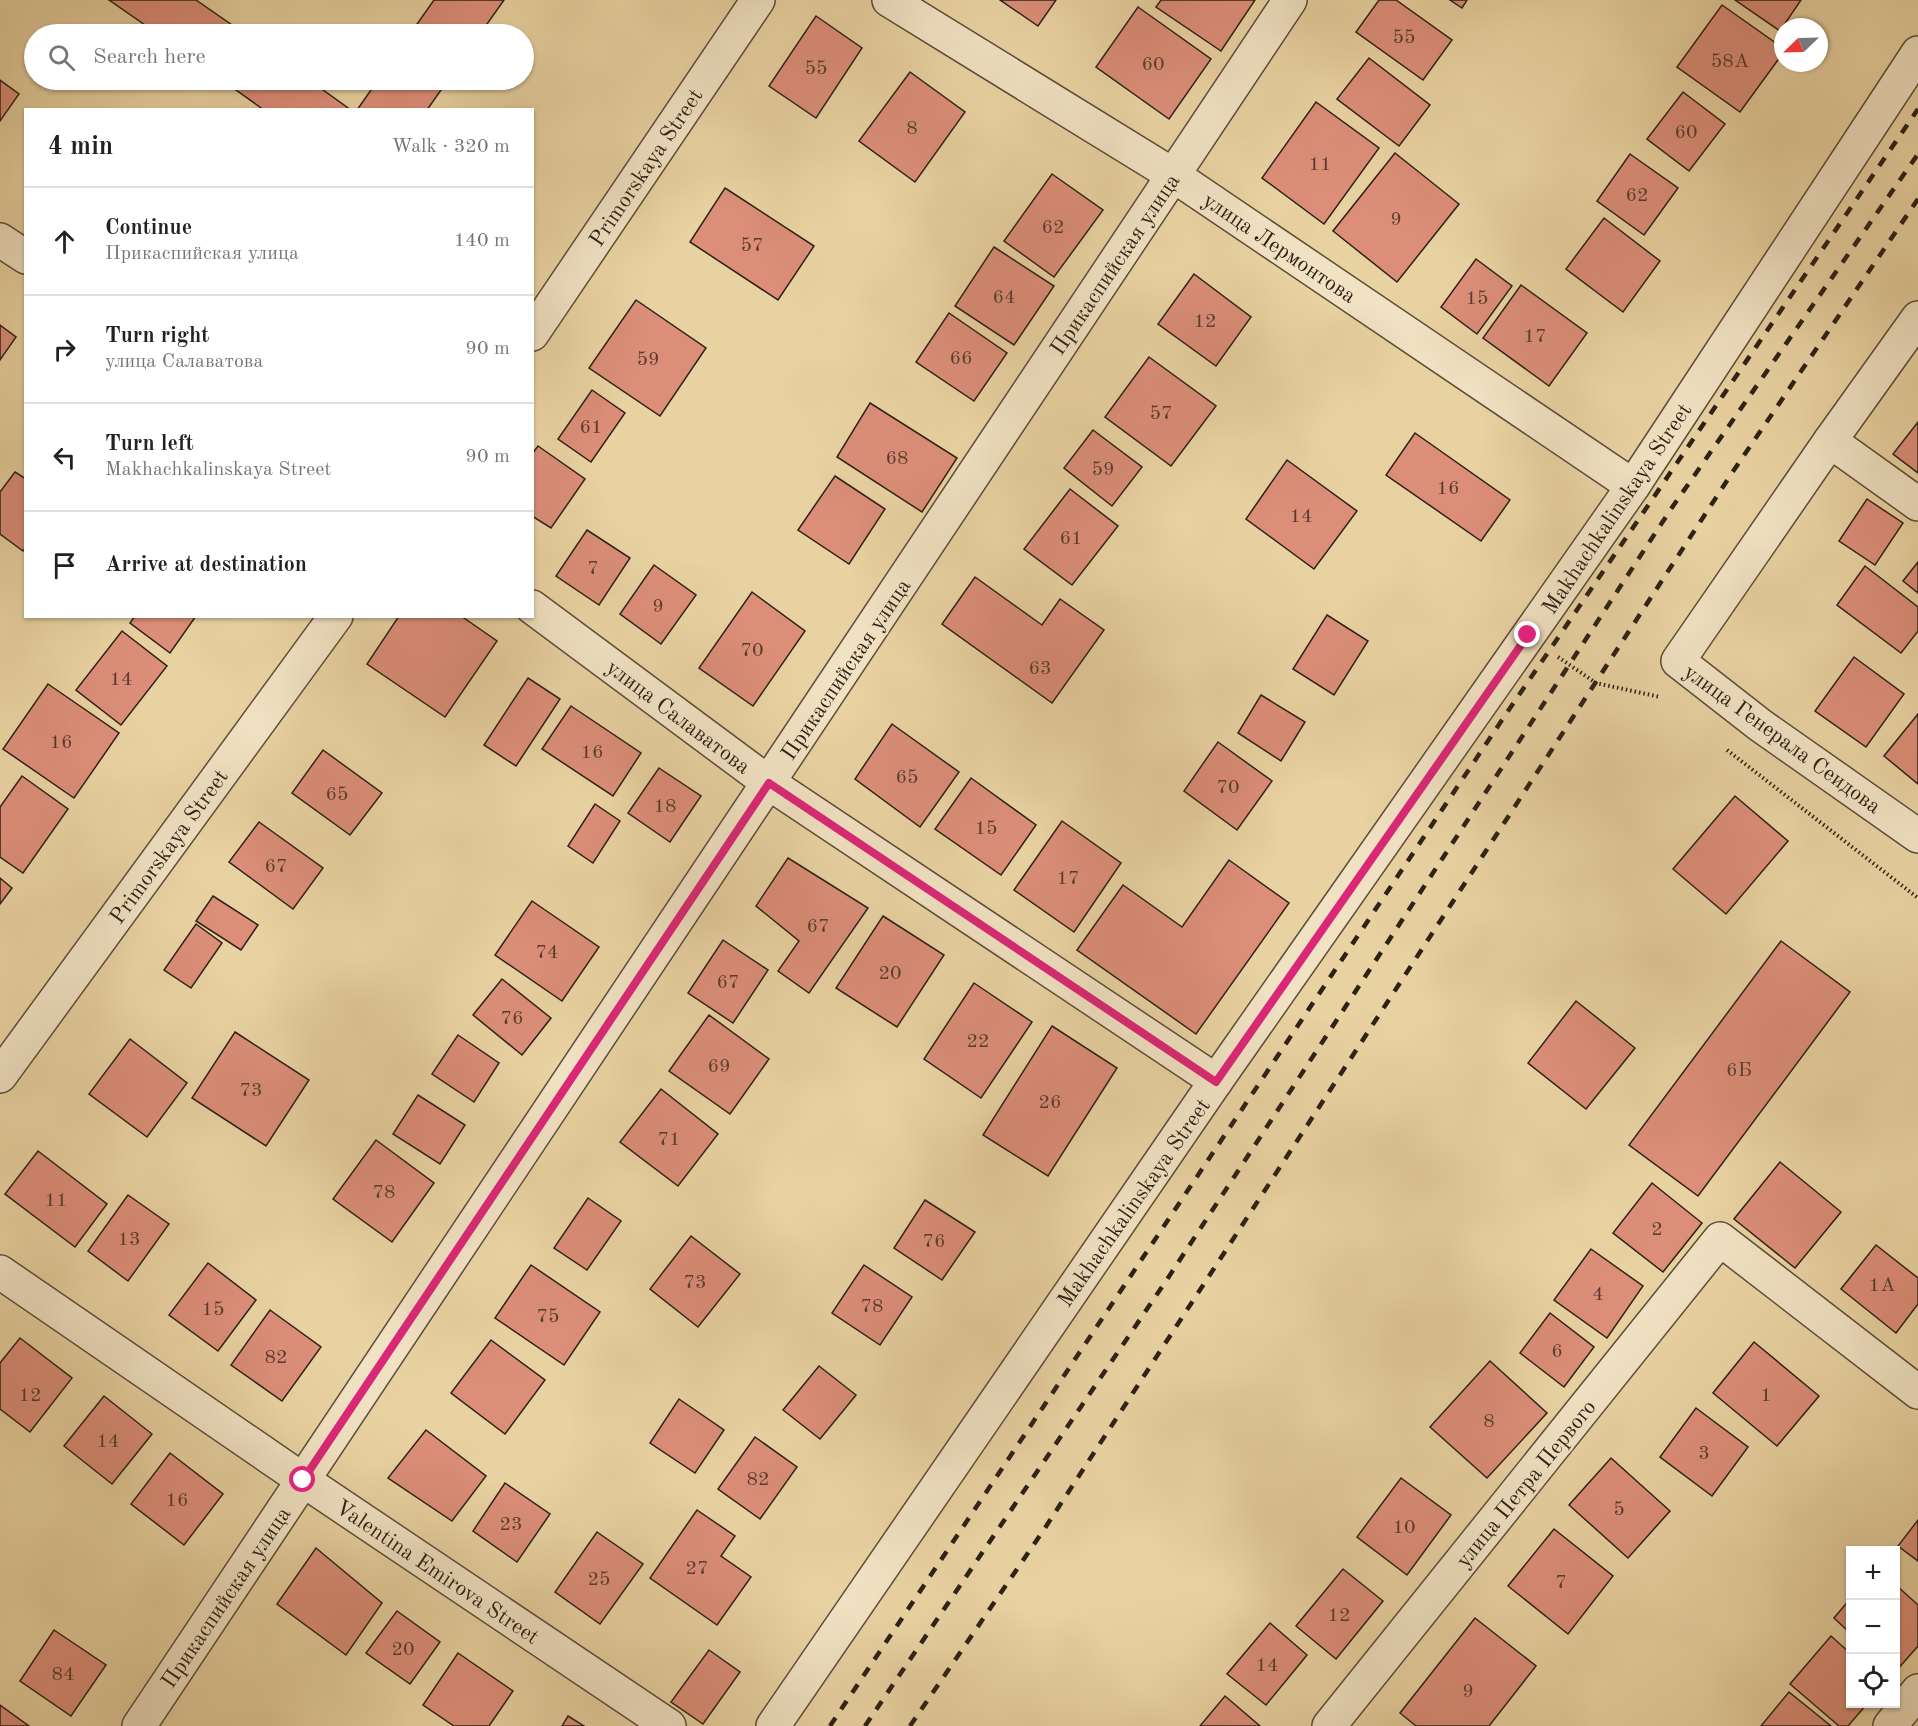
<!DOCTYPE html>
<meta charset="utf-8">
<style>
:root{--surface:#fff;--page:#f6f6f6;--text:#222;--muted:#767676;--line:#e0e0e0}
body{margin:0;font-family:"Old Standard TT",serif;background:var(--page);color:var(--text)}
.controls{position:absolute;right:18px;bottom:18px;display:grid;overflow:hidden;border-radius:0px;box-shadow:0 2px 4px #0004}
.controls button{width:54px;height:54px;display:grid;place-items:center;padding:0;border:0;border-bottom:2px solid var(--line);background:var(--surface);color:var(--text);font:30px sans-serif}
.compass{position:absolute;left:1774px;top:18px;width:54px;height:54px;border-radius:50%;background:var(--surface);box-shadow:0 2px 4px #0004;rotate:247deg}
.stop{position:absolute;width:18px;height:18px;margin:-14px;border:4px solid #db2777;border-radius:50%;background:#fff}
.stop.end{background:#db2777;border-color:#fff;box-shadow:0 2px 6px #0008}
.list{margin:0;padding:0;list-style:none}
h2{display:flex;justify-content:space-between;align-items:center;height:78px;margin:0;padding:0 24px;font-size:26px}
h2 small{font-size:20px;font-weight:400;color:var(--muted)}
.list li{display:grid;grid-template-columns:39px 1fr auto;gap:18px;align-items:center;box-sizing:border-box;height:108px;padding:0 24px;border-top:2px solid var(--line)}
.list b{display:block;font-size:22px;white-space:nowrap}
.list p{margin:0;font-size:20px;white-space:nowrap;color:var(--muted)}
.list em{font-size:20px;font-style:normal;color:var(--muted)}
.icon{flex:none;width:33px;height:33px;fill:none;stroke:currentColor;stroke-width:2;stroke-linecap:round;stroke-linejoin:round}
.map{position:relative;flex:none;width:1918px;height:1726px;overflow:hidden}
.search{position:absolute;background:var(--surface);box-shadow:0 2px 4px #0004;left:24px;top:24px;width:510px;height:66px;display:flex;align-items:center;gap:15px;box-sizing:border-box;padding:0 21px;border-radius:33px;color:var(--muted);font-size:22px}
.panel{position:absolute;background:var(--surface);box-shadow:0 2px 4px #0004;left:24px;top:108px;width:510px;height:510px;border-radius:0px}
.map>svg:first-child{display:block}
.building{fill:#dc8e79;stroke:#2d2115;stroke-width:1.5}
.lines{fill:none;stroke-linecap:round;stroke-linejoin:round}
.minor-casing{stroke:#5c4d38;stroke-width:36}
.path{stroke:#2d2115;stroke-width:4;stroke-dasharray:1.5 3;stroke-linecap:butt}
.minor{stroke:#f1e2c3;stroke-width:33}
.rail{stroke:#2d2115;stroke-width:4.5;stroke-dasharray:10 10;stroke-linecap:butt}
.route{stroke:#db2777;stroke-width:8}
.labels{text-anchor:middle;stroke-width:5;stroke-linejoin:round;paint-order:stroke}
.number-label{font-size:20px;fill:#593c2e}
.street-label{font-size:22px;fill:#2d2115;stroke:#f1e2c3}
</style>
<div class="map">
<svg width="1918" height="1726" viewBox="0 0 1918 1726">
<rect width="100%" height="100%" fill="#e9d2a2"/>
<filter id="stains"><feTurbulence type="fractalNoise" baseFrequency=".00333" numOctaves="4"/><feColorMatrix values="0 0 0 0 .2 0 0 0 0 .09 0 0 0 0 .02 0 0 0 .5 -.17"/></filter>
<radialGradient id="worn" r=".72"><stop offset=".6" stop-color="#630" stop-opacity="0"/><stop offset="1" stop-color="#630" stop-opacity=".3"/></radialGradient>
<g class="building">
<path d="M 109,0 L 196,0 L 245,34 L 158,34 Z"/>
<path d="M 434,0 L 504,0 L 480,34 L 410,34 Z"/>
<path d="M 1000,0 L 1056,0 L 1038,26 Z"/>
<path d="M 1161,0 L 1255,0 L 1221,51 L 1156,7 Z"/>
<path d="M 1379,0 L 1396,0 L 1452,40 L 1423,80 L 1356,32 Z"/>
<path d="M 1450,0 L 1467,0 L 1462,8 Z"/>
<path d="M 1735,0 L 1801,0 L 1780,31 Z"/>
<path d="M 1722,5 L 1783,48 L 1783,53 L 1740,112 L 1677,67 Z"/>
<path d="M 1138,7 L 1211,59 L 1169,119 L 1096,67 Z"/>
<path d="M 816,16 L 862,48 L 816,118 L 769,86 Z"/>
<path d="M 1369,58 L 1430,105 L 1399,146 L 1337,99 Z"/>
<path d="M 910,72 L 965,112 L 915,182 L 859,141 Z"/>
<path d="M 0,80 L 19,94 L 0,121 Z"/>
<path d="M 222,80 L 309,80 L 351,110 L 264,110 Z"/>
<path d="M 378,80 L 448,80 L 427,110 L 357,110 Z"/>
<path d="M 1683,92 L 1725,124 L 1689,171 L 1647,139 Z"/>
<path d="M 1316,102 L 1379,148 L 1324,224 L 1262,178 Z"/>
<path d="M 1395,153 L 1459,204 L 1397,282 L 1333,231 Z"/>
<path d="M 1630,154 L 1678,188 L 1644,235 L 1597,201 Z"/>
<path d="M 1052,174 L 1103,210 L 1054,277 L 1004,241 Z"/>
<path d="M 725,188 L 814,246 L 778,300 L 690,242 Z"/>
<path d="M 1604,218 L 1660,261 L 1623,312 L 1566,269 Z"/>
<path d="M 994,247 L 1054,286 L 1014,345 L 955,306 Z"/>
<path d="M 1476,259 L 1512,286 L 1477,334 L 1441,307 Z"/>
<path d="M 1194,274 L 1251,317 L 1216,366 L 1158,324 Z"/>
<path d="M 1521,285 L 1587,333 L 1549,386 L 1483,338 Z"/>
<path d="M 636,300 L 706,348 L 660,416 L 589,368 Z"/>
<path d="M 949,313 L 1007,353 L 974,401 L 916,362 Z"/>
<path d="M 0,325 L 16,337 L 0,360 Z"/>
<path d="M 1149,357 L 1216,406 L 1171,466 L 1105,417 Z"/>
<path d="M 592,390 L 625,413 L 591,462 L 558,439 Z"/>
<path d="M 870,403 L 957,458 L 922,512 L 837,457 Z"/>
<path d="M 1918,422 L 1918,473 L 1893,454 Z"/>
<path d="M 1093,430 L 1142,467 L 1112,506 L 1064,468 Z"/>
<path d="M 1415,433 L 1510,500 L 1481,541 L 1386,475 Z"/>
<path d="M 538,446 L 585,479 L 551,528 L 532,516 L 532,454 Z"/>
<path d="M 1287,460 L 1357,511 L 1314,569 L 1246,519 Z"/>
<path d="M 15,472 L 26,479 L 26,547 L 23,551 L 0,534 L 0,492 Z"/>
<path d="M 835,476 L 885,509 L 849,564 L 798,530 Z"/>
<path d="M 1070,489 L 1118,526 L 1072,585 L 1024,549 Z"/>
<path d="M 1867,499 L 1903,523 L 1875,565 L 1839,541 Z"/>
<path d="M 587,530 L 630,558 L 599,605 L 556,576 Z"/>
<path d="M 1918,562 L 1918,593 L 1903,581 Z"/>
<path d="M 654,565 L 696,595 L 661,644 L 620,614 Z"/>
<path d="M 1865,566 L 1918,607 L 1918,631 L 1901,653 L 1837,605 Z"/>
<path d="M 975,577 L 1042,625 L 1060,599 L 1104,630 L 1052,703 L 942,624 Z"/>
<path d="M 752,592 L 805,631 L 753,706 L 699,668 Z"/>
<path d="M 1327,615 L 1368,641 L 1334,695 L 1293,669 Z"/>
<path d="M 135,616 L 196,616 L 170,653 L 130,623 Z"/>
<path d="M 399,616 L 461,616 L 497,641 L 445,717 L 367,664 Z"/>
<path d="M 122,631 L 167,666 L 121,725 L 76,690 Z"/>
<path d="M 1854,657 L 1904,694 L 1866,747 L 1815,711 Z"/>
<path d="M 528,678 L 560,699 L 516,766 L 484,745 Z"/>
<path d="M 48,684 L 119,733 L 74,798 L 3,749 Z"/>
<path d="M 1261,695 L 1305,722 L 1281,761 L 1238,733 Z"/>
<path d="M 571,706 L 641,753 L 613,796 L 542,749 Z"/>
<path d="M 1918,714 L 1918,784 L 1884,756 Z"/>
<path d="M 892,724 L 959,772 L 920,827 L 855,779 Z"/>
<path d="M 1218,742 L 1272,781 L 1237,830 L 1184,791 Z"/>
<path d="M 323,750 L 382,793 L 350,835 L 292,793 Z"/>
<path d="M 659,768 L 701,796 L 670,842 L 628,813 Z"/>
<path d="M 22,776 L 68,809 L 23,873 L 0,857 L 0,807 Z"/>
<path d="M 971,778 L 1036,825 L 1001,875 L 935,829 Z"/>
<path d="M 1735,796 L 1788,841 L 1726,914 L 1673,869 Z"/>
<path d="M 595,804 L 620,821 L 593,863 L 568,846 Z"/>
<path d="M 1062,821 L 1121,863 L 1074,932 L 1014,890 Z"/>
<path d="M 259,822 L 323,868 L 293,909 L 229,862 Z"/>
<path d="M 788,858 L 868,908 L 809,993 L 778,971 L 799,941 L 756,906 Z"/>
<path d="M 1229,860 L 1289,903 L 1196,1034 L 1077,950 L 1123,885 L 1182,927 Z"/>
<path d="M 0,878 L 12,888 L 0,904 Z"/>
<path d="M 213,896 L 258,925 L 241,950 L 196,921 Z"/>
<path d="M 532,901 L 599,947 L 562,1001 L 495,955 Z"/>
<path d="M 883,916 L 944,955 L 897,1027 L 836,988 Z"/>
<path d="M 196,924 L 222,943 L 191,988 L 164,970 Z"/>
<path d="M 723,940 L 768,970 L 733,1023 L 688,993 Z"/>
<path d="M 1781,941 L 1850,992 L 1698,1196 L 1629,1145 Z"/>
<path d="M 502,979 L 551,1018 L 522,1055 L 473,1015 Z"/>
<path d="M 974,983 L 1032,1022 L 981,1098 L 924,1059 Z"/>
<path d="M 1576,1001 L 1635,1048 L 1586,1109 L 1528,1063 Z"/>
<path d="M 709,1015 L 769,1059 L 730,1114 L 669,1071 Z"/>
<path d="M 1052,1026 L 1117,1068 L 1048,1176 L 983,1135 Z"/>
<path d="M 235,1032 L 309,1080 L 266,1146 L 192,1098 Z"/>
<path d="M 458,1035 L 499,1063 L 474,1102 L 432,1074 Z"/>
<path d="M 130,1039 L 187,1083 L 147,1137 L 89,1094 Z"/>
<path d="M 661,1089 L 718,1134 L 678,1186 L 620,1142 Z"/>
<path d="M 418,1095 L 465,1125 L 440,1164 L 393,1134 Z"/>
<path d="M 376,1140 L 434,1183 L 392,1242 L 333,1199 Z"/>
<path d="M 38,1151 L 107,1204 L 75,1247 L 5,1194 Z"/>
<path d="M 1780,1162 L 1841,1212 L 1795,1268 L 1734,1219 Z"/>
<path d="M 1652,1183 L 1702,1223 L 1663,1272 L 1613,1233 Z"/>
<path d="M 128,1195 L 169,1224 L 128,1281 L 88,1251 Z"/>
<path d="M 588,1198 L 621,1221 L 587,1270 L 554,1248 Z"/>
<path d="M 925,1200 L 975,1232 L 942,1280 L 894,1248 Z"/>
<path d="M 691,1236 L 740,1274 L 698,1327 L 650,1289 Z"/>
<path d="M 1876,1245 L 1918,1278 L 1918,1304 L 1896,1333 L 1841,1289 Z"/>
<path d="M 1591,1249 L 1643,1286 L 1607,1338 L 1554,1300 Z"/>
<path d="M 208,1263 L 256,1300 L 218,1351 L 169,1315 Z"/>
<path d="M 531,1265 L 600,1312 L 564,1365 L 495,1318 Z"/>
<path d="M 864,1265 L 912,1297 L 880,1345 L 832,1313 Z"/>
<path d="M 270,1310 L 321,1347 L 282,1401 L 231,1365 Z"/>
<path d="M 1550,1313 L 1594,1347 L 1564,1387 L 1520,1353 Z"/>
<path d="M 20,1338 L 72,1378 L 30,1432 L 0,1409 L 0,1363 Z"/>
<path d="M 491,1340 L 545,1380 L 505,1434 L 451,1393 Z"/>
<path d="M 1754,1342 L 1819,1396 L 1777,1446 L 1713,1393 Z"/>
<path d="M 1490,1361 L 1547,1413 L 1487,1478 L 1430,1427 Z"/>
<path d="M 819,1366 L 856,1395 L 820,1439 L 783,1410 Z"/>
<path d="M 104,1396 L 152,1434 L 112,1484 L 64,1446 Z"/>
<path d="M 679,1399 L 724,1430 L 695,1473 L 650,1443 Z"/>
<path d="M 1696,1408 L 1748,1447 L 1712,1496 L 1660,1457 Z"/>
<path d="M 426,1430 L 486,1476 L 452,1521 L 388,1478 Z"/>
<path d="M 755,1437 L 797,1467 L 760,1519 L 718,1489 Z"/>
<path d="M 170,1453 L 223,1494 L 184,1545 L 131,1504 Z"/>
<path d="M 1611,1458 L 1670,1511 L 1628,1558 L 1569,1505 Z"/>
<path d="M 1401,1478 L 1451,1515 L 1407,1575 L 1357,1537 Z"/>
<path d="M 505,1483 L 550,1514 L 517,1562 L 473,1531 Z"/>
<path d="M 697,1510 L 735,1536 L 721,1556 L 751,1577 L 717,1625 L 650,1578 Z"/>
<path d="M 1918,1520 L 1918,1561 L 1898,1546 Z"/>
<path d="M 1554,1529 L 1613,1576 L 1568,1634 L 1508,1586 Z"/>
<path d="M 597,1532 L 643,1564 L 600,1624 L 555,1592 Z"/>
<path d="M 316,1548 L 382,1603 L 346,1655 L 277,1604 Z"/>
<path d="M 1343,1569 L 1383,1601 L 1336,1659 L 1296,1626 Z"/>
<path d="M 1896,1585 L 1918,1605 L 1918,1646 L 1896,1671 Z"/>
<path d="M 1850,1599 L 1850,1633 L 1834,1618 Z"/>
<path d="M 397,1611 L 440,1642 L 410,1684 L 366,1653 Z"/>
<path d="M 1475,1618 L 1536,1666 L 1489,1726 L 1416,1726 L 1400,1713 Z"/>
<path d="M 1270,1623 L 1307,1655 L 1266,1705 L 1227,1674 Z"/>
<path d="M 54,1630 L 106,1665 L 71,1716 L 20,1681 Z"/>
<path d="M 1831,1636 L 1850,1653 L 1850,1704 L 1867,1704 L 1848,1726 L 1839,1726 L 1790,1684 Z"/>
<path d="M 709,1650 L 740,1672 L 703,1724 L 671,1702 Z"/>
<path d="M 458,1653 L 513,1691 L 489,1726 L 454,1726 L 423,1705 Z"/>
<path d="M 1789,1692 L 1831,1726 L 1761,1726 Z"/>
<path d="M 1225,1696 L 1260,1726 L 1200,1726 Z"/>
<path d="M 0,1705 L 29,1726 L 0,1726 Z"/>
<path d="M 568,1716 L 584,1726 L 562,1726 Z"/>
</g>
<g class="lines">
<g class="minor-casing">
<g id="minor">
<path d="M 889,0 L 1173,175 L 1633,486"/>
<path d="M 0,240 L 26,257"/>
<path d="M 1918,318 L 1830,441 L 1678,661 L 1760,725 L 1918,836"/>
<path d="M 532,334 L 758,0"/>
<path d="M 1830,441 L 1918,504"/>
<path d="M 532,607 L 769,783 L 1216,1081"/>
<path d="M 0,1076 L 336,616"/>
<path d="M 0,1272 L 303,1480 L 669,1726"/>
<path d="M 139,1726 L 1290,0"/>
<path d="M 773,1726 L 1216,1081 L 1633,486 L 1918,53"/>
<path d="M 1329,1726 L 1720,1239 L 1918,1392"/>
<path d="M 1890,1726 L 1918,1691"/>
</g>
</g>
<g class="path">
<path d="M 1558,657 L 1596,683 L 1660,697"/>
<path d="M 1727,750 L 1918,898"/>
</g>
<use href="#minor" class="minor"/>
<g class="rail">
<path d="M 830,1726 L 1504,717 L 1918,109"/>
<path d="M 865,1726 L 1168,1278 L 1671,509 L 1918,154"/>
<path d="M 910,1726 L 1043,1531 L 1732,473 L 1918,199"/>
</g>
</g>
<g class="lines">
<path class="route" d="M 303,1480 L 769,783 L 1216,1082 L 1528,635"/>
</g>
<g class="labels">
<g class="number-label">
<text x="1404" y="43">55</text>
<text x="1730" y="67">58А</text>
<text x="1153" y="70">60</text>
<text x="816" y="74">55</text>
<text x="912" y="134">8</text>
<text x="1686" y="138">60</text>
<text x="1320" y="170">11</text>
<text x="1637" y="201">62</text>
<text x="1396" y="225">9</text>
<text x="1053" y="233">62</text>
<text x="752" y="251">57</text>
<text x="1004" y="303">64</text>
<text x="1477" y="304">15</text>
<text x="1205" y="327">12</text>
<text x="1535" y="342">17</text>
<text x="961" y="364">66</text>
<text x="648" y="365">59</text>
<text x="1161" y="419">57</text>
<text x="591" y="433">61</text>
<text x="897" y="464">68</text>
<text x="1103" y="475">59</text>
<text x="1448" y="494">16</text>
<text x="1301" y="522">14</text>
<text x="1071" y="544">61</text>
<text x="593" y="574">7</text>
<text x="658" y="612">9</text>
<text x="752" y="656">70</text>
<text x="1040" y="674">63</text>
<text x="121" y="685">14</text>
<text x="61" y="748">16</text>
<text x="592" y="758">16</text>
<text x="907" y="783">65</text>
<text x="1228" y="793">70</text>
<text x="337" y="800">65</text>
<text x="665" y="812">18</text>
<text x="986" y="834">15</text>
<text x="276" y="872">67</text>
<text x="1068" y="884">17</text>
<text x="818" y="932">67</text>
<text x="547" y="958">74</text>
<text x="890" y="979">20</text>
<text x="728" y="988">67</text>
<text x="512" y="1024">76</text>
<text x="978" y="1047">22</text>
<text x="719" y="1072">69</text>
<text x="1739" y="1076">6Б</text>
<text x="251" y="1096">73</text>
<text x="1050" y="1108">26</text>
<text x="669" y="1145">71</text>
<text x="384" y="1198">78</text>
<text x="56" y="1206">11</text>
<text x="1657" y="1235">2</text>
<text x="129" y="1245">13</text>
<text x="934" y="1247">76</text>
<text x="695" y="1288">73</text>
<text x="1882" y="1291">1А</text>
<text x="1598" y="1300">4</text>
<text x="872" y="1312">78</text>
<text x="213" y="1315">15</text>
<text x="548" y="1322">75</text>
<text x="1557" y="1357">6</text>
<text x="276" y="1363">82</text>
<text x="30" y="1401">12</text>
<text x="1766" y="1401">1</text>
<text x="1489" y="1427">8</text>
<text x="108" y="1447">14</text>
<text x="1704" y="1459">3</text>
<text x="758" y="1485">82</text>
<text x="177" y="1506">16</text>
<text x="1619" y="1515">5</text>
<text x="511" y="1530">23</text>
<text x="1404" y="1533">10</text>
<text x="697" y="1574">27</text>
<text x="599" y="1585">25</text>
<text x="1561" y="1588">7</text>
<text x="1339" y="1621">12</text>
<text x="403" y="1655">20</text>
<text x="1267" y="1671">14</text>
<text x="63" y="1680">84</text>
<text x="1468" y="1697">9</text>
</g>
<g class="street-label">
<text transform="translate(645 167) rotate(-56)" y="8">Primorskaya Street</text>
<text transform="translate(1280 247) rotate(34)" y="8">улица Лермонтова</text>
<text transform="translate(1114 264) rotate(-56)" y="8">Прикаспийская улица</text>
<text transform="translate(1616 508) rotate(-56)" y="8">Makhachkalinskaya Street</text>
<text transform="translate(845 669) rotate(-56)" y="8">Прикаспийская улица</text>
<text transform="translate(679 716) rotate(37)" y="8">улица Салаватова</text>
<text transform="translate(1783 738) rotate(36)" y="8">улица Генерала Сеидова</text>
<text transform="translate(168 846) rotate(-54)" y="8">Primorskaya Street</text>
<text transform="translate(1133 1202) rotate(-55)" y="8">Makhachkalinskaya Street</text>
<text transform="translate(1525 1483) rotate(-51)" y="8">улица Петра Первого</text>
<text transform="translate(438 1571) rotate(34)" y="8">Valentina Emirova Street</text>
<text transform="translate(225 1597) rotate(-56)" y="8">Прикаспийская улица</text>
</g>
</g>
<rect width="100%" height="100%" filter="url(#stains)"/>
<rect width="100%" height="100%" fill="url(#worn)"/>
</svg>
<div class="controls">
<button>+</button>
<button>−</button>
<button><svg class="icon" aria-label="locate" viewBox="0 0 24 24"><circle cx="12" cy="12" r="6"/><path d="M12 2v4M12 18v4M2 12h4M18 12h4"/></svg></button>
</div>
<svg class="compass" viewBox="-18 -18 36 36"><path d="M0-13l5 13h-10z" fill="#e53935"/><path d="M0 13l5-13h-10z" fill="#767676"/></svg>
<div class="stop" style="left:303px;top:1480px"></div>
<div class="stop end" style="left:1528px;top:635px"></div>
<div class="search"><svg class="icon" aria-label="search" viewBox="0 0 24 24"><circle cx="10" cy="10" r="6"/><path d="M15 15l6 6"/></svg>Search here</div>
<section class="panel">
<h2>4 min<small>Walk · 320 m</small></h2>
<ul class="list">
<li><svg class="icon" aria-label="ahead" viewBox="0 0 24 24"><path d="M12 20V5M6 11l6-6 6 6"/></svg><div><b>Continue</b><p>Прикаспийская улица</p></div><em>140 m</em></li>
<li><svg class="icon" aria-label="right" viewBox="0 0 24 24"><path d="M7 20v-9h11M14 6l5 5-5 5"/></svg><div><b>Turn right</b><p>улица Салаватова</p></div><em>90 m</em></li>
<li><svg class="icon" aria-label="left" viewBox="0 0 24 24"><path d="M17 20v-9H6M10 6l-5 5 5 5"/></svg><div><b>Turn left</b><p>Makhachkalinskaya Street</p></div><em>90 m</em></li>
<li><svg class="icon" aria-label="arrive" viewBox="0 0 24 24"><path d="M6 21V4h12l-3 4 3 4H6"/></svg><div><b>Arrive at destination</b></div></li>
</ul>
</section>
</div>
